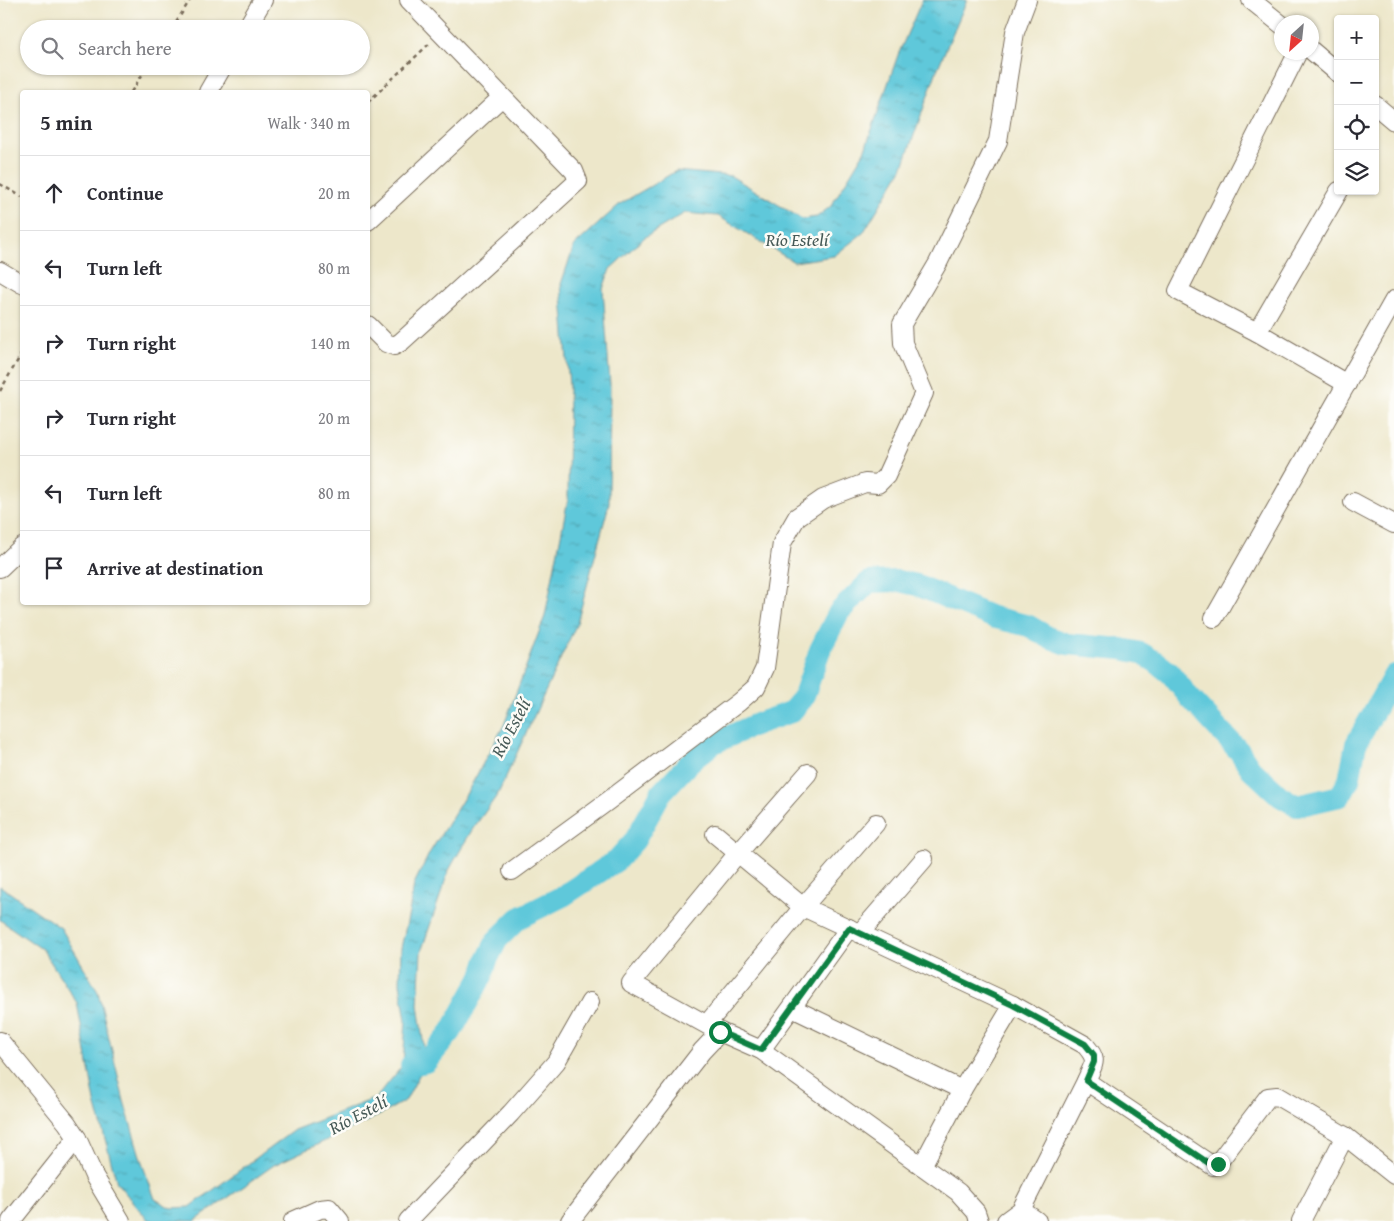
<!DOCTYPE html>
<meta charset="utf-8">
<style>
:root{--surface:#fff;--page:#f7f7f7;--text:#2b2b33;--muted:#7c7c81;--line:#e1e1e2}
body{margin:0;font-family:"Gentium Book Plus",serif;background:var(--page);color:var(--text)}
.controls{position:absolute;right:15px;top:15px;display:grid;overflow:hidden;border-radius:5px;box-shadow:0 1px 4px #0004}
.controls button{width:45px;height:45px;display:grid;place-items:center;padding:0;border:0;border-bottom:1px solid var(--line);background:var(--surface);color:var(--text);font:25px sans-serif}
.compass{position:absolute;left:1274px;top:15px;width:45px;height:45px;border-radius:50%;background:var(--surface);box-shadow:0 1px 4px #0004;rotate:207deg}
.stop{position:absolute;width:15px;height:15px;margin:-11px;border:4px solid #0b8043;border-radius:50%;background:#fff}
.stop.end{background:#0b8043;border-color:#fff;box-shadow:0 1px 5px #0008}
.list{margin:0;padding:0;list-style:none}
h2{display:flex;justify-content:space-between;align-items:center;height:65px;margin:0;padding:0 20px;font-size:21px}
h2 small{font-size:16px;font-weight:400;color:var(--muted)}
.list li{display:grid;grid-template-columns:32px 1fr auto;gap:15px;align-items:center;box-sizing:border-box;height:75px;padding:0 20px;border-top:1px solid var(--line)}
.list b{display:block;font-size:19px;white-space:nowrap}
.list em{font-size:16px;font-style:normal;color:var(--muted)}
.icon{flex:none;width:28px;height:28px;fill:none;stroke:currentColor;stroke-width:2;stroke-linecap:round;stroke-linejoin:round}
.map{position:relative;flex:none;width:1394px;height:1221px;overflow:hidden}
.search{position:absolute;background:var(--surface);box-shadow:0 1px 4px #0004;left:20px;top:20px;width:350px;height:55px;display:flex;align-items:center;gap:12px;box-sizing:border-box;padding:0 18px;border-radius:28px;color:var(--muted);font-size:19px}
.panel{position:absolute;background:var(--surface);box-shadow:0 1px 4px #0004;left:20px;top:90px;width:350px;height:515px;border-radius:5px}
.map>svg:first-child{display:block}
.water{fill:url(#water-ripples);stroke:#4d797c}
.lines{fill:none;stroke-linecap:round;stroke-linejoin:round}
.river{stroke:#5fc8da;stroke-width:22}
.minor-casing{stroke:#796c5a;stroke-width:20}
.path{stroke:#796c5a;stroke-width:2.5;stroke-dasharray:4 4;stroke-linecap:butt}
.minor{stroke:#fff;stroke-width:18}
.route{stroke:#0b8043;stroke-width:6}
.labels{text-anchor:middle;stroke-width:5;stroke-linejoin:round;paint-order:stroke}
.water-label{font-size:18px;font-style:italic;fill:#465956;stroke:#fdfcf7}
</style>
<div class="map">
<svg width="1394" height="1221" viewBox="0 0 1394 1221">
<defs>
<pattern id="water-ripples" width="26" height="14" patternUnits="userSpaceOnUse" patternTransform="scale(1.25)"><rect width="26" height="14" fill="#5fc8da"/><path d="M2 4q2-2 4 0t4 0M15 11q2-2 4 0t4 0" fill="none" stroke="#50a3b0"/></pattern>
</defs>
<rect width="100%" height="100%" fill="#fdfcf7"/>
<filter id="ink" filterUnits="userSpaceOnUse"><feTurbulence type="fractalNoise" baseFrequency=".02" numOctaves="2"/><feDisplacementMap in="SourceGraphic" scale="10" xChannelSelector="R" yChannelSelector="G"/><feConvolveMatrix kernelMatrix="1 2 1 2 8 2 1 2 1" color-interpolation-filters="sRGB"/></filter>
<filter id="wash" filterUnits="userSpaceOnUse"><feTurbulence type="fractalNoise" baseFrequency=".0096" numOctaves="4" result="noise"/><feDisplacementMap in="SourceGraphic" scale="20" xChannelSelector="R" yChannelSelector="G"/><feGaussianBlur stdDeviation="1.12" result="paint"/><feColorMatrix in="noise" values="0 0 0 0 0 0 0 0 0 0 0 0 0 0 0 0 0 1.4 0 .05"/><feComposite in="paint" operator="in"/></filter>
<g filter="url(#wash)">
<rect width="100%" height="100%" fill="#ede7ca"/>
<path class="water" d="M 922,0 L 967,0 L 937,70 L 902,169 L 863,233 L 834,256 L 794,262 L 718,216 L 685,213 L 645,237 L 610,269 L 603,289 L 610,384 L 609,504 L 577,623 L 498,794 L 472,830 L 449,870 L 421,952 L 418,1005 L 426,1062 L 406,1100 L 380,1115 L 274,1165 L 195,1221 L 154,1221 L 147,1219 L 117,1183 L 95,1102 L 77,1003 L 43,950 L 0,920 L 0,886 L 61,928 L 98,992 L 124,1101 L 142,1163 L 155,1199 L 171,1208 L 190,1207 L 294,1130 L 376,1098 L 403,1065 L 406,1020 L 400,984 L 401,948 L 409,913 L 414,884 L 430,852 L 468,791 L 504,725 L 545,616 L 568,499 L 569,385 L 561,284 L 574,246 L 620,204 L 676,171 L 731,176 L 802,219 L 817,217 L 831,206 L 864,152 L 898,55 Z"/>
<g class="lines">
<path class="river" d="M 411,1065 L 426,1062 L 451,1032 L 482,976 L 487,960 L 497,940 L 519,918 L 563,896 L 616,861 L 635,840 L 661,793 L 690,762 L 714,743 L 759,723 L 791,712 L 803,698 L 820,650 L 839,612 L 869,582 L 898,581 L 917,585 L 992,617 L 1029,626 L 1048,637 L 1067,644 L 1122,649 L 1141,653 L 1156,662 L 1170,673 L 1190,698 L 1239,751 L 1251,769 L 1280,796 L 1297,806 L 1340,796 L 1349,780 L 1356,744 L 1394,675"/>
</g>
</g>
<g filter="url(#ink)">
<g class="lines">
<g class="minor-casing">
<g id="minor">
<path d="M 1251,0 L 1282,25"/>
<path d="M 246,29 L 263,0"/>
<path d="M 1312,51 L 1338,73"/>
<path d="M 1298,52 L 1178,291 L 1257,332 L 1347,384"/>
<path d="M 208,92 L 223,66"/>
<path d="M 1375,105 L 1394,121"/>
<path d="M 368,221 L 502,97"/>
<path d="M 0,271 L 22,284"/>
<path d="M 368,325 L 386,343 L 394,346 L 401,342 L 578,181 L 574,171 L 409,0"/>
<path d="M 1257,332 L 1339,191"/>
<path d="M 1353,502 L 1394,524"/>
<path d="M 0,568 L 22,547"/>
<path d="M 1214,618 L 1394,300"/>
<path d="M 808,773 L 738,853 L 631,983 L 720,1032 L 761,1050 L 958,1192 L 976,1212 L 979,1221"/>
<path d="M 715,834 L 803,907 L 1013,1005 L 1085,1045 C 1099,1061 1094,1062 1086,1081 L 1021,1210 L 1006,1221"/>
<path d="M 512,871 L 608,801 L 739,702 L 756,687 L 765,668 L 782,543 L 797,517 L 823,499 L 865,483 L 878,484 L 886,476 L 924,393 L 903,343 L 902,324 L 938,263 L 998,141 L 1015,32 L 1027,0"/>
<path d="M 860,933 L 924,859"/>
<path d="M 792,1008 L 962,1090"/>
<path d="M 707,1024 L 803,907 L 876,823"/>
<path d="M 0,1041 L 67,1123 L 77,1138 L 94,1176 L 121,1221"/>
<path d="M 761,1050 L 849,928"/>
<path d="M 1086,1081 L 1213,1166 L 1217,1164 L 1268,1097 L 1277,1096 L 1345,1136 L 1394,1175"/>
<path d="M 922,1166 L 962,1090 L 1013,1005"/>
<path d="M 1021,1210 L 1037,1221"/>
<path d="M 11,1221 L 77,1138"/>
<path d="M 293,1221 L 320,1209 L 329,1208 L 340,1221"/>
<path d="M 408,1221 L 511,1113 L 556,1062 L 590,1002"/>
<path d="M 570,1221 L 702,1051 L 720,1032"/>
<path d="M 1301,1221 L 1345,1136"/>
</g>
</g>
<g class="path">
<path d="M 172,29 L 190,0"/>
<path d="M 131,92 L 148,66"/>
<path d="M 368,102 L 430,43"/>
<path d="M 0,184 L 22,197"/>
<path d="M 0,391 L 22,353"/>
</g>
<use href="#minor" class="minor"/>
</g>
</g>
<g class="lines" filter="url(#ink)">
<path class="route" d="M 720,1032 L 761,1050 L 849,928 L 1013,1005 L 1085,1044 L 1094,1055 L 1094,1062 L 1086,1081 L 1207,1162 L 1213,1166 L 1218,1164"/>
</g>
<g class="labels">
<g class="water-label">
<text x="797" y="246">Río Estelí</text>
<text transform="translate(511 728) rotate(-62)" y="6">Río Estelí</text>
<text transform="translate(358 1115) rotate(-28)" y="6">Río Estelí</text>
</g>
</g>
</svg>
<div class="controls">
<button>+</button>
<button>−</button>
<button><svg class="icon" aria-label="locate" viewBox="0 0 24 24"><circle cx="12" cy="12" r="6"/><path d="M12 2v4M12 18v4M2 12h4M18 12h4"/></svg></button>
<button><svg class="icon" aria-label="layers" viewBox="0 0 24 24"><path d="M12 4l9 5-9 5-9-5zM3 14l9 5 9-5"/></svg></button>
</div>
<svg class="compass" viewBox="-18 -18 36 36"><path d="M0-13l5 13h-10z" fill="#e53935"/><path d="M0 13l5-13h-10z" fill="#7c7c81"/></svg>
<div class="stop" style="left:720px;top:1032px"></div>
<div class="stop end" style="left:1218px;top:1164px"></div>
<div class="search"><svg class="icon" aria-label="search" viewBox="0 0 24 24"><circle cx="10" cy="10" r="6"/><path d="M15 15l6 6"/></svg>Search here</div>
<section class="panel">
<h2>5 min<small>Walk · 340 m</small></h2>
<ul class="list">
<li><svg class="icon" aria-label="ahead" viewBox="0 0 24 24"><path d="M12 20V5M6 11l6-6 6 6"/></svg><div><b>Continue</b></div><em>20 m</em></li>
<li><svg class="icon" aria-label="left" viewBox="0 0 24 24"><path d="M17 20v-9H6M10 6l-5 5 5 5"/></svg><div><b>Turn left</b></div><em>80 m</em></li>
<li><svg class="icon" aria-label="right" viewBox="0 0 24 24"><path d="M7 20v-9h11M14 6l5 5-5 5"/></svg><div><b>Turn right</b></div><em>140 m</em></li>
<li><svg class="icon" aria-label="right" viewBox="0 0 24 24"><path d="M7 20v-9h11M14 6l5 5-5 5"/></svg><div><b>Turn right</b></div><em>20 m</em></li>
<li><svg class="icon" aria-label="left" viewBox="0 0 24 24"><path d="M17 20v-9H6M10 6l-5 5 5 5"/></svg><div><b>Turn left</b></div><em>80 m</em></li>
<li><svg class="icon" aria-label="arrive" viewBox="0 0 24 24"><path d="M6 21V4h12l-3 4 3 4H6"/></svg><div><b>Arrive at destination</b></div></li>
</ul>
</section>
</div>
